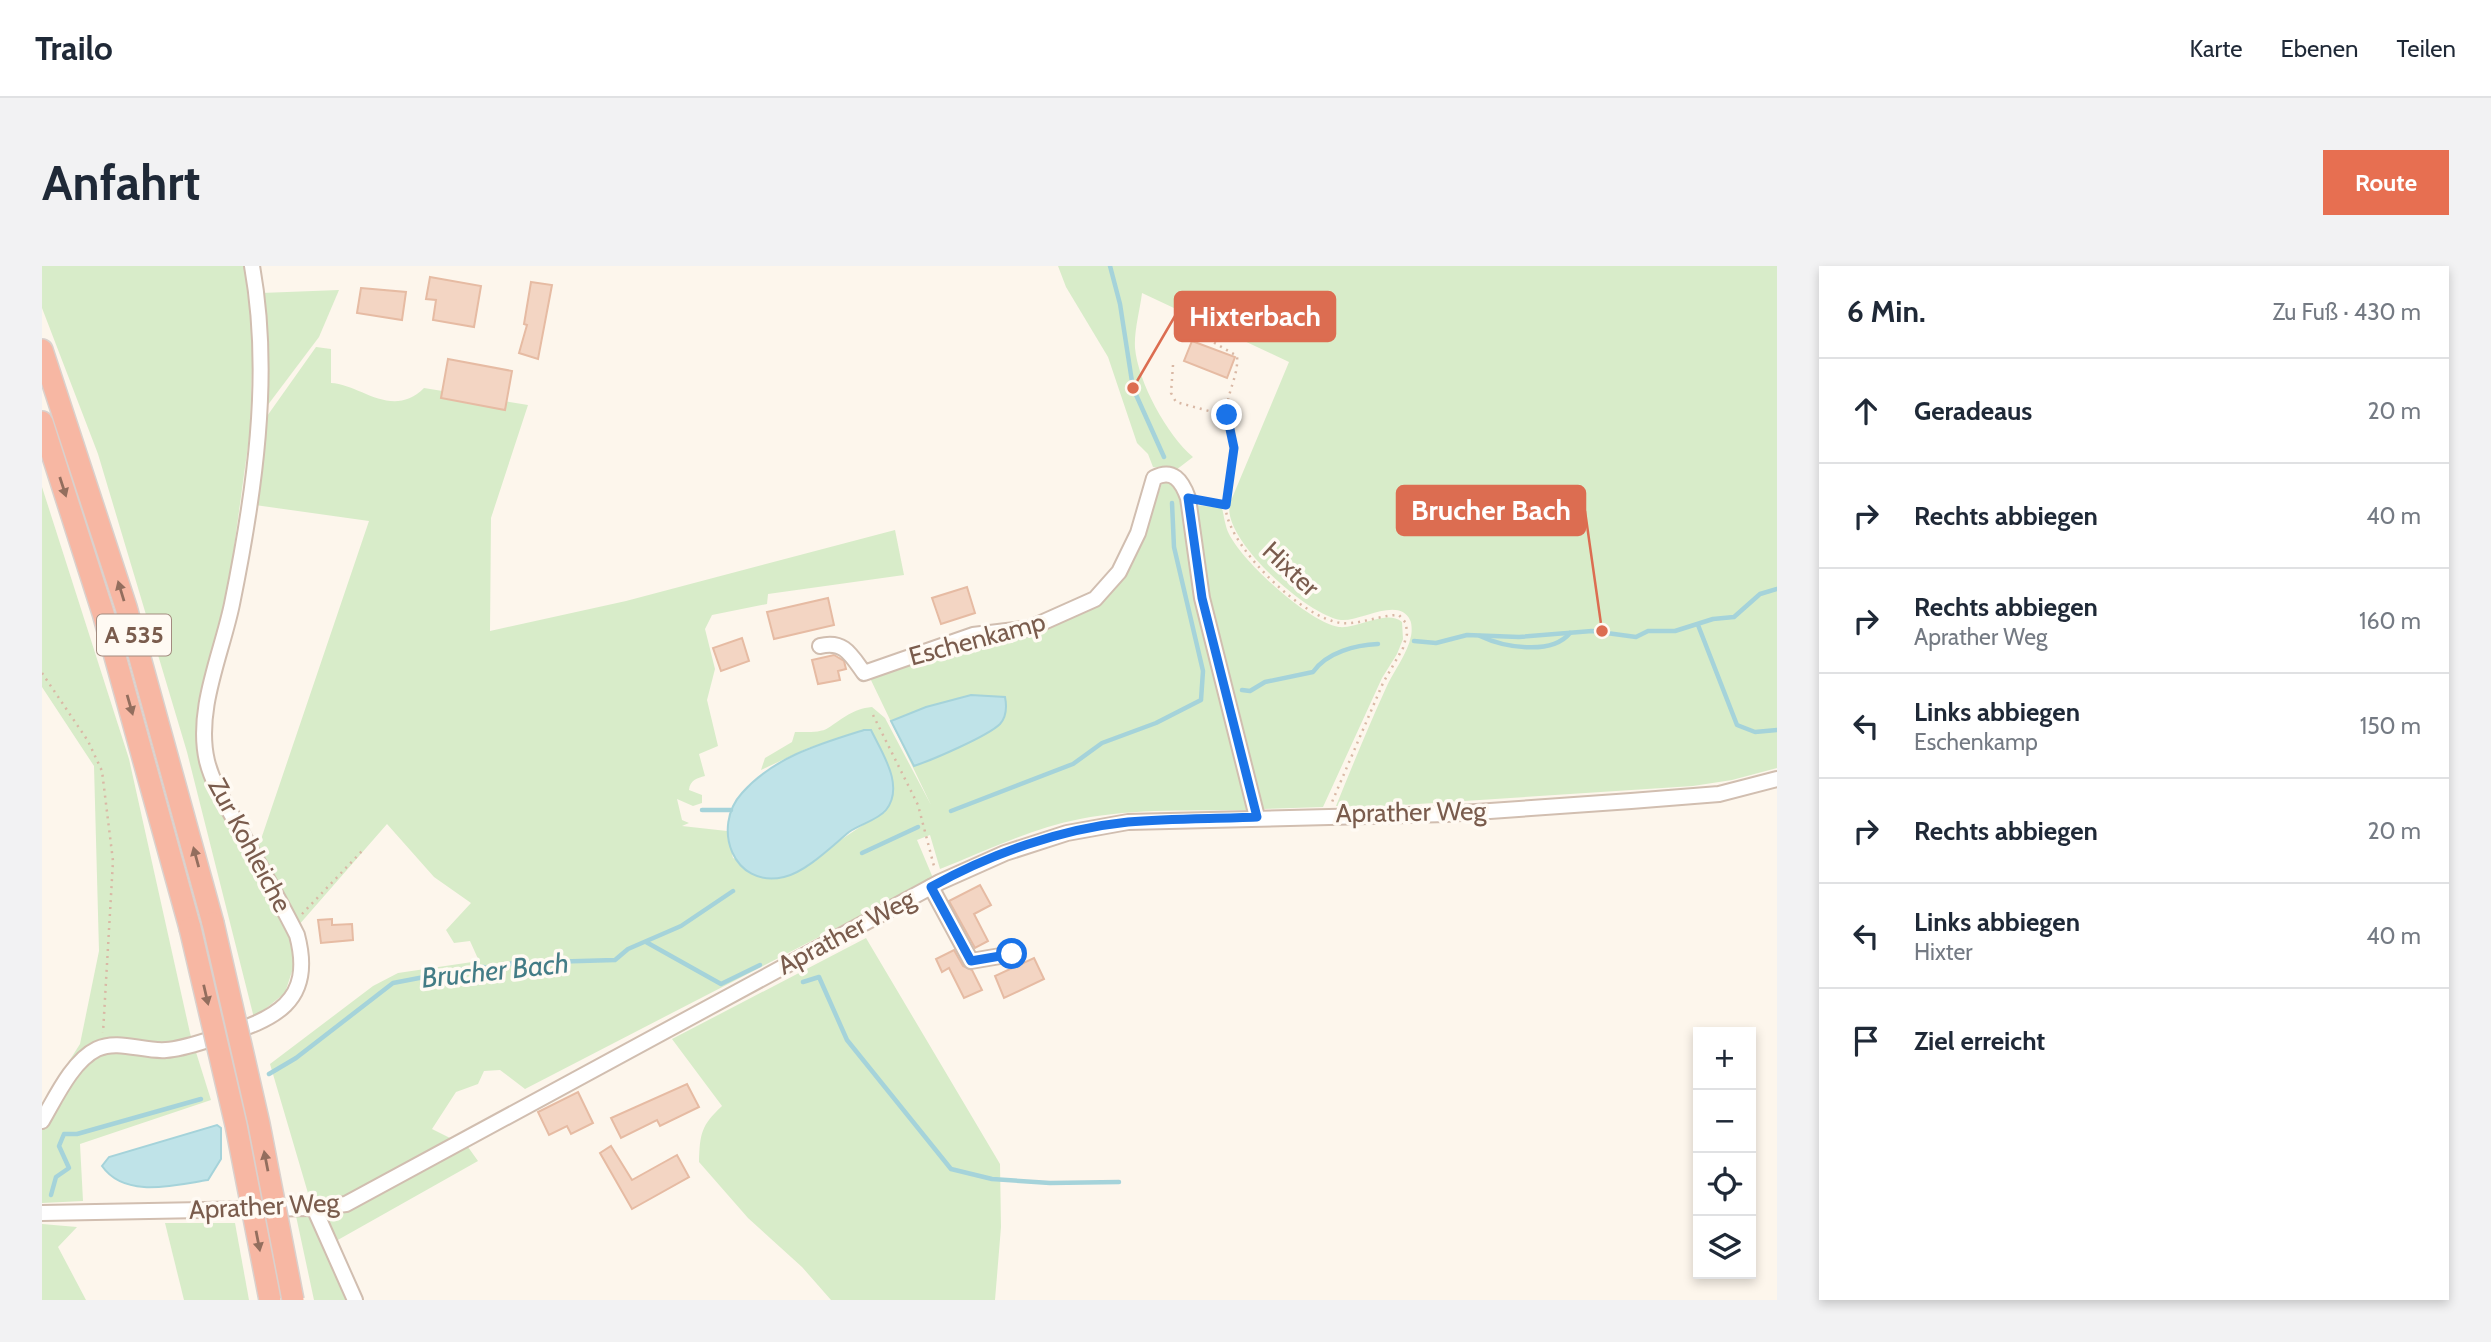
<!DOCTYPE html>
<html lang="de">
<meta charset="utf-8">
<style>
:root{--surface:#fff;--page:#f2f2f3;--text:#1f2937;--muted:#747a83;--line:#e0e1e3;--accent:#e76f51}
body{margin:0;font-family:Cabin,sans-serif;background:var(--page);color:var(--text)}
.controls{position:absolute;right:21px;bottom:21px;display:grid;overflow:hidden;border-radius:0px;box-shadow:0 4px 10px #0003}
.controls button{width:63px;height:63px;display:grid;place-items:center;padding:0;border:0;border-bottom:2px solid var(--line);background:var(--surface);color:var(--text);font:35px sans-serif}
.stop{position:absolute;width:21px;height:21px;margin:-16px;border:5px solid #1a73e8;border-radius:50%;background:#fff}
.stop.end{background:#1a73e8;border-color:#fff;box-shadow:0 2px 7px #0008}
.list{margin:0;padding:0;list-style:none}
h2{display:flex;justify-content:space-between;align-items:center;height:91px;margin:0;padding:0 28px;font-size:30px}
h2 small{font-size:23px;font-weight:400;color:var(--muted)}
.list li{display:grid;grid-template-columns:46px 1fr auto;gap:21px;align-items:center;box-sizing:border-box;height:105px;padding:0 28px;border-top:2px solid var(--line)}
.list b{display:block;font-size:26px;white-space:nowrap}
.list p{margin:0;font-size:23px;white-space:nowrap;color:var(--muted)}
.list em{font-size:23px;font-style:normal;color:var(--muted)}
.icon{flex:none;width:38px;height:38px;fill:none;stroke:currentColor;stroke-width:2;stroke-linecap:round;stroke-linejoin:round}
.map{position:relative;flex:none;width:1735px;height:1034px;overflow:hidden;border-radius:0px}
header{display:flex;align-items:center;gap:42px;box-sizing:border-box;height:98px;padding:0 35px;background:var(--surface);border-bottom:2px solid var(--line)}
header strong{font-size:33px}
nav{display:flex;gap:38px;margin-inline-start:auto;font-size:24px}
.intro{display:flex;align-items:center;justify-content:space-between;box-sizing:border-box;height:168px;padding:0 42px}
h1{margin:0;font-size:49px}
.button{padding:18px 32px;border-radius:0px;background:var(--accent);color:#fff;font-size:24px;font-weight:700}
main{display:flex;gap:42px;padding:0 42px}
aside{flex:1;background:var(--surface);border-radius:0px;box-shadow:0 4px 10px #0003}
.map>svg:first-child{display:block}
.green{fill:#d8ecc9}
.water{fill:#bfe3e8;stroke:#a5d3da;stroke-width:2}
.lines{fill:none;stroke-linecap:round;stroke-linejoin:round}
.stream{stroke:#a5d3da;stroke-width:4.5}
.building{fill:#f3d5c3;stroke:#e6bba3;stroke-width:2}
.minor-casing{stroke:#d1beb0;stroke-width:18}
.highway-casing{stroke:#dad1cd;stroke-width:24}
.path{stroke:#d9b8a5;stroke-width:2.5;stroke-dasharray:2 5;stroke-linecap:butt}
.minor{stroke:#fff;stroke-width:14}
.highway{stroke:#f7b7a3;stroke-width:21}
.highway-bridge-casing{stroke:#dad1cd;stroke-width:24;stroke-linecap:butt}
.highway-bridge{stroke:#f7b7a3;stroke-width:21}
.oneway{fill:#936e5e}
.route{stroke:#1a73e8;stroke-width:9}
.labels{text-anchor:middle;stroke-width:7;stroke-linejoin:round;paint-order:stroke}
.shield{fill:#fffaf3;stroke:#a28b7f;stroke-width:2}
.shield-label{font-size:24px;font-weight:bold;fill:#7a5c4d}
.street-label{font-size:26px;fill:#7a5c4d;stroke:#fffaf3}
.water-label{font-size:28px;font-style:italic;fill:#437c86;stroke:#fffaf3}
.leader{fill:none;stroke:#dc6d51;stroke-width:2.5}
.callout-dot{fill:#dc6d51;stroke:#fffaf3;stroke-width:2.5}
.callout{fill:#dc6d51;stroke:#dc6d51;stroke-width:2.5}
.callout-label{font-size:28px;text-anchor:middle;font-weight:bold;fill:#fff}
</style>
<header>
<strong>Trailo</strong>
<nav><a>Karte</a><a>Ebenen</a><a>Teilen</a></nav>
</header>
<div class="intro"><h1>Anfahrt</h1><a class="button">Route</a></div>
<main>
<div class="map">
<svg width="1735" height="1034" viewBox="0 0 1735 1034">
<rect width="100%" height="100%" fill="#fdf6ec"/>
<g class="green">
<path d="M 0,0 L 202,0 L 211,69 L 208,165 L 187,318 L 158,442 L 157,496 L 244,658 L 253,696 L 243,727 L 212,752 L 145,486 L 56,188 L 0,42 Z"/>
<path d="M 1016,0 L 1735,0 L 1735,502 L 1690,514 L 1651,520 L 1330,541 L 1294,540 C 1310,501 1326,461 1344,422 C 1351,406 1366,387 1369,370 C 1370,366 1370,357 1368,354 C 1357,330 1318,356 1299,354 C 1266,350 1178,272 1188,237 L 1247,96 L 1100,27 C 1098,44 1092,64 1093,82 C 1096,116 1125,169 1151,191 L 1134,204 L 1111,201 L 1106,188 L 1095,177 L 1066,91 L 1024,21 Z"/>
<path d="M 297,24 L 277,71 L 219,148 L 219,27 Z"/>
<path d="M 274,81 L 289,83 L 289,117 C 318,118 350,154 382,122 L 486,139 L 449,252 L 448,365 L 584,335 L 853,264 L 862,309 L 726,328 L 725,338 L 670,349 L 663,363 L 673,403 L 665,434 L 676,480 L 657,488 L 663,510 C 655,512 648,514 647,524 L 660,529 L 660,537 L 651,540 L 635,533 L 640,554 L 647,557 L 640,560 L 685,565 L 691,592 L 744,611 C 778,590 808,565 843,546 L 821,464 L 766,482 L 719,504 L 723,492 L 750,476 L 753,466 C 763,466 779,467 786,462 C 802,452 810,443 830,441 L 843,452 L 889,539 L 827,410 L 924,375 L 994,365 L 1057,340 L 1090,299 L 1120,217 L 1132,217 L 1138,225 L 1209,544 C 1152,545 1094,542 1038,553 C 990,562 943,585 898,603 L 888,569 L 875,574 L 891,612 L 483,823 L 458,804 L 442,805 L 436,818 L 414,826 L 390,863 L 426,881 L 436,895 L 294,975 L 319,1034 L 272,1034 L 254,950 L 268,934 L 228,798 L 331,720 L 356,707 L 437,695 L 428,675 L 412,677 L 404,664 L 429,637 L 392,611 L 345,558 L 256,660 L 215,585 L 327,255 L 213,239 L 218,160 Z"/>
<path d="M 0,221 L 87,493 L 148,767 L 169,834 L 38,878 L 41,935 L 0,937 L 0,838 L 38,778 L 57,685 L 52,500 L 0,421 Z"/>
<path d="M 1153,239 L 1180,242 C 1182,250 1183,260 1187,268 C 1201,296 1266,356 1297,361 C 1317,363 1344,343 1360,356 L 1361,373 L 1355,388 L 1340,412 L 1281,541 L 1219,543 C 1193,442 1166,342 1153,239 Z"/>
<path d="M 824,672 L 958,898 L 959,961 L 953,1034 L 789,1034 L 760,1001 L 706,952 L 657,896 C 658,867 659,860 680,840 L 630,773 Z"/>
<path d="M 123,957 L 193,957 L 207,1034 L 142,1034 Z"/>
<path d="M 0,958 L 35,961 L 16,981 L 44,1034 L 0,1034 Z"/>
</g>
<g class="water">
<path d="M 929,429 L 963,431 C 965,441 965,450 958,458 C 946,470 890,494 872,500 L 849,455 L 884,441 Z"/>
<path d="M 822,464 L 829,464 C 840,487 863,520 844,544 C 836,554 818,558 807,566 C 790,580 764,606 742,611 C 691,623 669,561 700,527 C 732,491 777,478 822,464 Z"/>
<path d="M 175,859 L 179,862 L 179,893 L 166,914 C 133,919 83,933 60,900 L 67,891 Z"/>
</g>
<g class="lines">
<g class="stream">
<path d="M 1068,0 L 1078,38 L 1091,122 L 1122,191"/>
<path d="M 1656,359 L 1695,459 L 1713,466 L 1735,464"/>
<path d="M 1438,370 C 1461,381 1509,390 1528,367"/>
<path d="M 1372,375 L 1394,377 L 1425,369 L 1477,371 L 1550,365 L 1594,371 L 1606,365 L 1633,365 L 1671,353 L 1692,351 L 1718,328 L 1735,323"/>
<path d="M 1200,424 L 1208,425 L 1223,416 L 1271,406 C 1285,386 1314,379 1336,378"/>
<path d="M 660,544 L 689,544"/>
<path d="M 909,545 L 1031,498 L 1060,477 L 1114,457 L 1159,434 L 1161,405 L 1132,281 L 1130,237"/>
<path d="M 820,587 L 876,561"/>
<path d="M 604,676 L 679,718 L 718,699"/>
<path d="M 761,716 L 777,711 L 805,774 L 909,903 L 950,913 L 1008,917 L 1077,916"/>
<path d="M 227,808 L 254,792 L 351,717 L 424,703 L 441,701 L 457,705 L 470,697 L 573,694 L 586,683 L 639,660 L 691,625"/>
<path d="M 9,929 L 14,911 L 27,902 L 17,880 L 22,868 L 35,868 L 159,833"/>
</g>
</g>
<g class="building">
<path d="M 388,11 L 439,20 L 432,61 L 391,54 L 394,34 L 384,33 Z"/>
<path d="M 489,16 L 510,19 L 496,93 L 477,87 L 485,59 L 482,58 Z"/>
<path d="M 319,22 L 364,26 L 360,54 L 315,47 Z"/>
<path d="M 1150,75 L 1193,91 L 1185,112 L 1142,95 Z"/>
<path d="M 406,93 L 470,105 L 463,144 L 399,132 Z"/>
<path d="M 925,321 L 933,347 L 899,358 L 890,332 Z"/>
<path d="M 786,332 L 792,359 L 732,373 L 725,346 Z"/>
<path d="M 700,372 L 707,395 L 679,405 L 671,382 Z"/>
<path d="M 792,389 L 802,395 L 804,403 L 796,405 L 798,414 L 776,418 L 770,394 Z"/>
<path d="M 938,619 L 949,639 L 932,648 L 946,675 L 933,682 L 907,635 Z"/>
<path d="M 290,653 L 290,659 L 310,658 L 311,674 L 279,677 L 276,654 Z"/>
<path d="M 912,684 L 921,700 L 930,704 L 940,724 L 922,732 L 907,702 L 900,706 L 894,693 Z"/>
<path d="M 992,692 L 1002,713 L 962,732 L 953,710 Z"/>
<path d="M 645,818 L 657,841 L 618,860 L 615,854 L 579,872 L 569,852 Z"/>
<path d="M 536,826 L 551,857 L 529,868 L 525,860 L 507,869 L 496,846 Z"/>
<path d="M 569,880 L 590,914 L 635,889 L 647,911 L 590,943 L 558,887 Z"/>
</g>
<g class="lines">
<g class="minor-casing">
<g id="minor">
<path d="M 778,380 C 802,374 809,389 822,407 L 931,369 L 988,362 L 1053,333 L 1077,306 L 1096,267 L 1112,212 C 1131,202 1140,215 1146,232 L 1160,332 L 1215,551"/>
<path d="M 889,621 L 929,695 L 970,688"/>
<path d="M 0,855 C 13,833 30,795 55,783 C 76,773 102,786 124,784 C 141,783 159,776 176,771 C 232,753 273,737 255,669 C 237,633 216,597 197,562 C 185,540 171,519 165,495 C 153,444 180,387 190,338 C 212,230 230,110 210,0"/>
<path d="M 272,942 L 313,1034"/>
<path d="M 0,947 L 272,942 L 304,938 L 898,616 L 963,587 L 1025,567 L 1086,556 L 1405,548 L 1589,535 L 1677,528 L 1735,513"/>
</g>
</g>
<g class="highway-casing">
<g id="highway">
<path d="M 0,84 L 84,341 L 171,657"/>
<path d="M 0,156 L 61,347 L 148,662"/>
</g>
</g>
<g class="path">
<path d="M 1166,73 L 1195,90 C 1197,111 1183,128 1185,150"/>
<path d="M 1131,99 L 1129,127 L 1134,136 L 1185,150 C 1193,174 1190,193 1187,218 C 1186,227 1183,236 1184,245 C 1190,284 1260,352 1299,357 C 1318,359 1337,349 1357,349 L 1364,357 L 1365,368 L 1361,382 L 1341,417 L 1290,536"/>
<path d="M 1160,234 L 1184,238"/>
<path d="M 0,407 L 46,475 L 60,505 L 71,595 L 61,767"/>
<path d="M 831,449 L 876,539 L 893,604"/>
<path d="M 260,648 L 320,585"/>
</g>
<use href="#minor" class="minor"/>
<use href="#highway" class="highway"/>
<g class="highway-bridge-casing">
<g id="highway-bridge">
<path d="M 171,657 L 217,858 L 251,1034"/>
<path d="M 148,662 L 194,859 L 228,1034"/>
</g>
</g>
<use href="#highway-bridge" class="highway-bridge"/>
</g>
<defs><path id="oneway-solid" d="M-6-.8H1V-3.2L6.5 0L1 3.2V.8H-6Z" transform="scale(1.75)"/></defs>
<g class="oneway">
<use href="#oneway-solid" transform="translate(21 221) rotate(72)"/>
<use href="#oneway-solid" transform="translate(79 325) rotate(-107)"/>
<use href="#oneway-solid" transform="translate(88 439) rotate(74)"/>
<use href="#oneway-solid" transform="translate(154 591) rotate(-105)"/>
<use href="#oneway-solid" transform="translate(164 729) rotate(77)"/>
<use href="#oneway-solid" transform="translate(224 895) rotate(-101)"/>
<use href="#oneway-solid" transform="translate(216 975) rotate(79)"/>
</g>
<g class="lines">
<path class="route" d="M 970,688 L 929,695 L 889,621 C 948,588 1018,563 1086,556 C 1129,552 1172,553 1215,551 L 1160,332 L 1146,232 L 1184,239 L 1192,182 L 1185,149"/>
</g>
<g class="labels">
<rect class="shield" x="55" y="348.5" width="74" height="41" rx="5"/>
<g class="shield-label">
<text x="92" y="377">A 535</text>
</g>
<g class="street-label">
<text transform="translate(1249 303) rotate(43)" y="9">Hixter</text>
<text transform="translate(935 373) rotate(-15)" y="9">Eschenkamp</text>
<text transform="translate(1369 546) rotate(-1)" y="9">Aprather Weg</text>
<text transform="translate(208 579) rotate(62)" y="9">Zur Kohleiche</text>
<text transform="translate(804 666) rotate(-28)" y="9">Aprather Weg</text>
<text transform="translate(222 940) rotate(-3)" y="9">Aprather Weg</text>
</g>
<g class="water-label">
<text transform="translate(453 704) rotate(-6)" y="10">Brucher Bach</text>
</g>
</g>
<path class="leader" d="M1091 122L1133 50M1560 365L1543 245"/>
<g class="callout-dot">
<circle cx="1091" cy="122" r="7"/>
<circle cx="1560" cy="365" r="7"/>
</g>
<g class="callout">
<rect x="1133" y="26" width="160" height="49" rx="7"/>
<rect x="1355" y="220" width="188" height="49" rx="7"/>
</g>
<g class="callout-label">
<text x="1213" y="60">Hixterbach</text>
<text x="1449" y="254">Brucher Bach</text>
</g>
</svg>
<div class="controls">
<button>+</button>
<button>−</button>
<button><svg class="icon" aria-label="locate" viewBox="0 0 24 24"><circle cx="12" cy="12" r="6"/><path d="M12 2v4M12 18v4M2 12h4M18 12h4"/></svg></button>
<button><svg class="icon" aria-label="layers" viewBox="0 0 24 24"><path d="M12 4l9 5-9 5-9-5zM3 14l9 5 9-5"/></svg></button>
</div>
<div class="stop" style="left:970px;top:688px"></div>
<div class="stop end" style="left:1185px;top:149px"></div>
</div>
<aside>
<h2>6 Min.<small>Zu Fuß · 430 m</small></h2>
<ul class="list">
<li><svg class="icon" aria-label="ahead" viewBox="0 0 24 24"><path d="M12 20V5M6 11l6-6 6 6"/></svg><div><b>Geradeaus</b></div><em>20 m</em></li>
<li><svg class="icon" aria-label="right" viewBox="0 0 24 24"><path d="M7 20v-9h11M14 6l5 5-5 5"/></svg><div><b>Rechts abbiegen</b></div><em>40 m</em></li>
<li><svg class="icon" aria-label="right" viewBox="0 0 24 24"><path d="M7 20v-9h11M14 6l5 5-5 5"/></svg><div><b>Rechts abbiegen</b><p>Aprather Weg</p></div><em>160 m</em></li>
<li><svg class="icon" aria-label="left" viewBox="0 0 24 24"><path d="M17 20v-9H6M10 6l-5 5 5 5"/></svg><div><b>Links abbiegen</b><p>Eschenkamp</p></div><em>150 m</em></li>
<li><svg class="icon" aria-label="right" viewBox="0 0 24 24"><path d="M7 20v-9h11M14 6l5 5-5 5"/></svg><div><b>Rechts abbiegen</b></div><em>20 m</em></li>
<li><svg class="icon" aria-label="left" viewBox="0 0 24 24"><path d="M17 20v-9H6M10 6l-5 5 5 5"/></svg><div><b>Links abbiegen</b><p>Hixter</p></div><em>40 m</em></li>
<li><svg class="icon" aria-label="arrive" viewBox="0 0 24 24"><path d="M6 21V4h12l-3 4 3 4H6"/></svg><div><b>Ziel erreicht</b></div></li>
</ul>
</aside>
</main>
